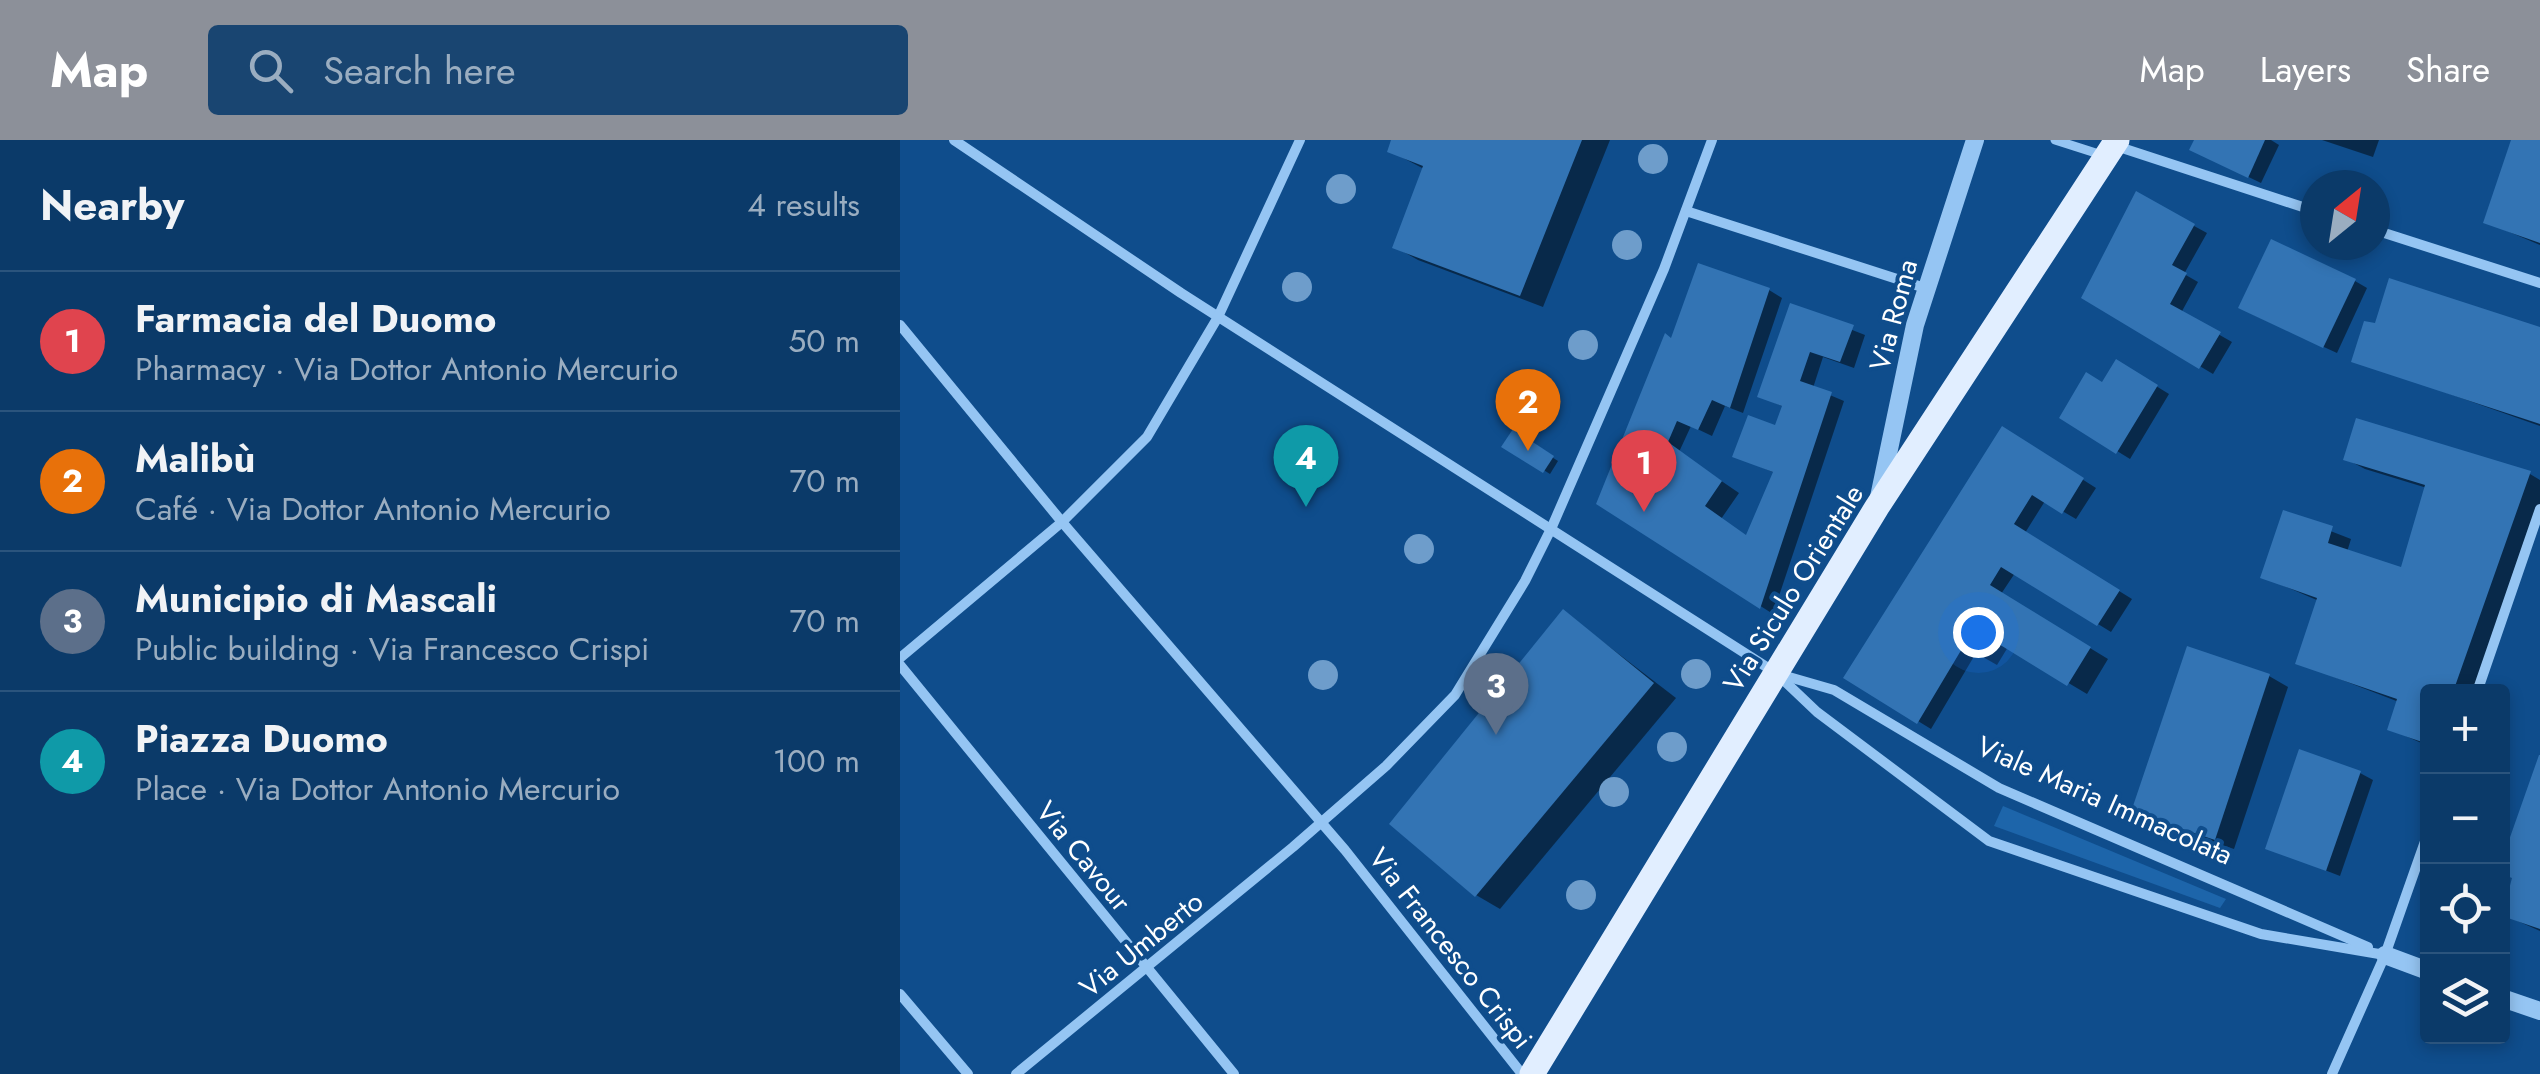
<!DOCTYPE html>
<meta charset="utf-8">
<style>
:root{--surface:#0b3a69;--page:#194571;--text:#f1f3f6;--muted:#9aadc0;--line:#2b547d;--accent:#8c9099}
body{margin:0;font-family:Jost,sans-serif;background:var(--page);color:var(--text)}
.controls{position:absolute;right:30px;bottom:30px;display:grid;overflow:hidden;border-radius:10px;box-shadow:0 5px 15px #0003}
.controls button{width:90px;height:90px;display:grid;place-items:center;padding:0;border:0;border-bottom:2px solid var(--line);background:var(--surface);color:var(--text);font:50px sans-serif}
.compass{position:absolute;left:1400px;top:30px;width:90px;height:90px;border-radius:50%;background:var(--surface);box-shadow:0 5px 15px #0003;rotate:30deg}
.you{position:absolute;left:1078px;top:492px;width:35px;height:35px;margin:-25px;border:8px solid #fff;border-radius:50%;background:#1a73e8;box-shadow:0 0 0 15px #1a73e833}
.badge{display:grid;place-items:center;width:65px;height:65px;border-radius:50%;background:var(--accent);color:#fff;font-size:32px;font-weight:700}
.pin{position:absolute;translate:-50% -82px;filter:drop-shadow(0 2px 5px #0008)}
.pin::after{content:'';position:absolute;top:52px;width:35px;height:30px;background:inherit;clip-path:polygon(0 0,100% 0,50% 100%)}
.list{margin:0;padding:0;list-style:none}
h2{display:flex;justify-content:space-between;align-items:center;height:130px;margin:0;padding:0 40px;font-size:42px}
h2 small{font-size:32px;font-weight:400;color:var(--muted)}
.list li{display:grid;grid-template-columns:65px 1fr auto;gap:30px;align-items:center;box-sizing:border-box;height:140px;padding:0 40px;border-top:2px solid var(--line)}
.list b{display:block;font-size:38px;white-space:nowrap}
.list p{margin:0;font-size:32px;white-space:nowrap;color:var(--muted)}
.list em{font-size:32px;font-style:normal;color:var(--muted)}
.icon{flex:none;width:55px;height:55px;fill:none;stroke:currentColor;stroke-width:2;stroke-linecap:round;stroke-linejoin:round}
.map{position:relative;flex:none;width:1640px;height:934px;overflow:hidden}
header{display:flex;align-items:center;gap:60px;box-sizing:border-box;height:140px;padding:0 50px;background:var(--accent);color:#fff}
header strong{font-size:48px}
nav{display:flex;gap:55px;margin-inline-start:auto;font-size:35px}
.search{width:700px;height:90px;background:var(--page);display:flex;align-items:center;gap:25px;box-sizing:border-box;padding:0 35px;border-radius:10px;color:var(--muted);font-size:38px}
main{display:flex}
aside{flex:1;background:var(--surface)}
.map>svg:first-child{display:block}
.green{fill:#1d65aa}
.shadow{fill:#0007}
.building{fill:#3374b4}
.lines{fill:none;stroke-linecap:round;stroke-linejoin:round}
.pedestrian{stroke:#95c5f3;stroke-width:9}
.minor{stroke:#95c5f3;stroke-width:10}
.tertiary{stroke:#95c5f3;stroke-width:18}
.primary{stroke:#e1eeff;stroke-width:25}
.tree{fill:#6e9dcb}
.labels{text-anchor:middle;stroke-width:8;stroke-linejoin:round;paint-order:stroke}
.street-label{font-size:28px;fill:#fff;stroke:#0f4d8c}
</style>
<header>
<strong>Map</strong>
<div class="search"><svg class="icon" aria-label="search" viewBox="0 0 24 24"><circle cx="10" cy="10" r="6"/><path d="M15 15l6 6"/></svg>Search here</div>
<nav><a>Map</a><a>Layers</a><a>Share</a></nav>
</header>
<main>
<aside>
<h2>Nearby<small>4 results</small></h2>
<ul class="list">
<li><span class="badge" style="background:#e0444e">1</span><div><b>Farmacia del Duomo</b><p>Pharmacy · Via Dottor Antonio Mercurio</p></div><em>50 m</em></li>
<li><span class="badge" style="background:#e8710a">2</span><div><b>Malibù</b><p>Café · Via Dottor Antonio Mercurio</p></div><em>70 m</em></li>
<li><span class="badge" style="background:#5c6f8a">3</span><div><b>Municipio di Mascali</b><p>Public building · Via Francesco Crispi</p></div><em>70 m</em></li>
<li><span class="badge" style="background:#0f9aa8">4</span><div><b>Piazza Duomo</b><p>Place · Via Dottor Antonio Mercurio</p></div><em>100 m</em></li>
</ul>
</aside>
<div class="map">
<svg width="1640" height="934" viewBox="0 0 1640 934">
<rect width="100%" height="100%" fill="#0f4d8c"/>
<path class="green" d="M 1103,666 L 1326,759 L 1320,768 L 1094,686 Z"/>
<g class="shadow">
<path d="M 494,0 L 710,0 L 643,167 L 518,120 L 495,107 L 524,29 L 490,11 Z"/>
<path d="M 1296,0 L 1371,0 L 1379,5 L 1361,43 L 1305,16 Z"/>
<path d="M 1422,0 L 1479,0 L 1473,17 Z"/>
<path d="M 1614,0 L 1640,0 L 1640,105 L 1586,82 Z"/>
<path d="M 1237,55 L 1307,93 L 1284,134 L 1298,142 L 1281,173 L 1332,202 L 1313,234 L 1185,158 Z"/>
<path d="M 1455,141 L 1467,148 L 1437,213 L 1354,175 Z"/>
<path d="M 869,150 L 882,158 L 843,273 L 825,266 L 812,296 L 791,286 L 779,312 L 839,353 L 821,379 L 848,397 L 875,333 L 835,316 L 877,288 L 884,267 L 860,256 L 891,166 L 965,195 L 954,228 L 923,217 L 913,248 L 944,261 L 873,474 L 699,363 L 766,197 L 773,201 Z"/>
<path d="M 1640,190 L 1640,286 L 1454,220 Z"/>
<path d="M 1217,222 L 1269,254 L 1230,319 L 1162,277 L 1203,245 Z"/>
<path d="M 614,293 L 658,321 L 650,334 L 605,306 Z"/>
<path d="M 1116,297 L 1196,348 L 1176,379 L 1145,361 L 1125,393 L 1232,459 L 1211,492 L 1115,433 L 1101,454 L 1208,519 L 1187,554 L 1108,507 L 1097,525 L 1076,513 L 1031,589 L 946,537 Z"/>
<path d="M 1446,319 L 1630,334 L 1640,340 L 1640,369 L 1576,552 L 1528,552 L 1528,606 L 1490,589 L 1499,562 L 1398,523 L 1419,461 L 1363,437 L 1384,373 L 1451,399 L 1447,412 L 1503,430 L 1527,348 L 1465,329 Z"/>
<path d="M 664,472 L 776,558 L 600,769 L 576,755 L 492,683 Z"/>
<path d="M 1369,536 L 1388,547 L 1334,709 L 1253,682 L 1235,671 Z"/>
<path d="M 1640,621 L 1640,791 L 1602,774 L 1615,739 Z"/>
<path d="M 1460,633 L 1473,640 L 1440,736 L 1368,708 Z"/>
</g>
<g class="building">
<path d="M 491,0 L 682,0 L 620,156 L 492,108 L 523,26 L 487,12 Z"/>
<path d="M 1294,0 L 1365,0 L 1348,38 L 1289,10 Z"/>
<path d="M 1611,0 L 1640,0 L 1640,103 L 1583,83 Z"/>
<path d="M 1236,51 L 1295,84 L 1272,125 L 1287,133 L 1270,164 L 1321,192 L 1299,229 L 1181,158 Z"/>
<path d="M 1371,99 L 1456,139 L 1423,208 L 1338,168 Z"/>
<path d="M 798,123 L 870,148 L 830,268 L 812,260 L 798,290 L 777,281 L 768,302 L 822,341 L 805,366 L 846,395 L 873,332 L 832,317 L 848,275 L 875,285 L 882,266 L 857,257 L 890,163 L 954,185 L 940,222 L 910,212 L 900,241 L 932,252 L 860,469 L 696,364 L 765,193 L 771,198 Z"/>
<path d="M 1489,138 L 1640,187 L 1640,284 L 1451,222 L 1464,181 L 1475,183 Z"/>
<path d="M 1216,219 L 1258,245 L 1216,314 L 1159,278 L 1186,232 L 1202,242 Z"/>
<path d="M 1456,278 L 1631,331 L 1553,552 L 1528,552 L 1528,604 L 1487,590 L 1497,559 L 1395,524 L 1417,458 L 1360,438 L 1383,370 L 1433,386 L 1428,403 L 1501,427 L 1525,345 L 1443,320 Z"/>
<path d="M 1102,286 L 1184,338 L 1162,374 L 1132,355 L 1114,384 L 1220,450 L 1197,486 L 1101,427 L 1090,445 L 1191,507 L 1167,546 L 1089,498 L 1077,516 L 1063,507 L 1017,584 L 943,538 Z"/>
<path d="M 613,289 L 654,316 L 643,333 L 601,307 Z"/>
<path d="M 663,469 L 754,543 L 575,757 L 489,684 Z"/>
<path d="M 1287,506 L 1370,534 L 1315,700 L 1231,672 Z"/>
<path d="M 1399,609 L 1461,631 L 1426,731 L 1365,709 Z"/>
<path d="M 1639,615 L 1640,615 L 1640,789 L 1602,776 L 1612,738 L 1602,734 L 1602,720 Z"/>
</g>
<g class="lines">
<path class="pedestrian" d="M 1155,0 L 1202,15"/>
<g class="minor">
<path d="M 54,0 L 281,153 L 876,533 L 917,572 L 1089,701 L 1361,794 L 1485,815"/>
<path d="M 1216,6 L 1415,71"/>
<path d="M 786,71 L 1025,148"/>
<path d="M 1475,90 L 1640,143"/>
<path d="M 0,185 L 162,382 L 445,710 L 622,934"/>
<path d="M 0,518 L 162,382 L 247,297 L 318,177 L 400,0"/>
<path d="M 0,525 L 334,934"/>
<path d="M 882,535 L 934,550 L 1099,648 L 1468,807"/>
<path d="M 1577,552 L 1640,369"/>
<path d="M 0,854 L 68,934"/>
<path d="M 116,934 L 393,707 L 486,626 L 555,555 L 625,441 L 651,389 L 764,129 L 812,0"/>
<path d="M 1432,934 L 1485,815 L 1528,693"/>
</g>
<g class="tertiary">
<path d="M 979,357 L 1015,185 L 1075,0"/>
<path d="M 1485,815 L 1528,831"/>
<path d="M 1602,858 L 1640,871"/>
</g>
<path class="primary" d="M 632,934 L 977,367 L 1217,0"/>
</g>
<g class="tree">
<circle cx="753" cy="19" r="15"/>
<circle cx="441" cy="49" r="15"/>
<circle cx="727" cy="105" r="15"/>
<circle cx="397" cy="147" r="15"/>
<circle cx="683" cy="205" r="15"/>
<circle cx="519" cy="409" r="15"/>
<circle cx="796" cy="534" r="15"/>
<circle cx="423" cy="535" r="15"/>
<circle cx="772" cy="607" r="15"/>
<circle cx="714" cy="652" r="15"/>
<circle cx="681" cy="755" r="15"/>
</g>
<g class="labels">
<g class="street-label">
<text transform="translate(993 175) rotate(-75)" y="10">Via Roma</text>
<text transform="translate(893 448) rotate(-58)" y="10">Via Siculo Orientale</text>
<text transform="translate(1205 660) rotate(24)" y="10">Viale Maria Immacolata</text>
<text transform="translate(184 716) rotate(51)" y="10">Via Cavour</text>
<text transform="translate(241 804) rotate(-39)" y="10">Via Umberto</text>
<text transform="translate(551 808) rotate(52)" y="10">Via Francesco Crispi</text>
</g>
</g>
</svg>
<div class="controls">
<button>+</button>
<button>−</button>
<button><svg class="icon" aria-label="locate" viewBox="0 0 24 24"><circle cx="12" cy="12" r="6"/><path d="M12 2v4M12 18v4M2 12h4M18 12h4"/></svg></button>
<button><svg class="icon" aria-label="layers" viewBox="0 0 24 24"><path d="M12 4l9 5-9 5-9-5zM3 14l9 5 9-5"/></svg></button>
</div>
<svg class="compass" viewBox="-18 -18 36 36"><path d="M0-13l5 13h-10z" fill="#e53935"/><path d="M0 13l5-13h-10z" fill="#9aadc0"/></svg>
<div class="you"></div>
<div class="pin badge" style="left:744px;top:372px;background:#e0444e">1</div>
<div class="pin badge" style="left:628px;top:311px;background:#e8710a">2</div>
<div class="pin badge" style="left:596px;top:595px;background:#5c6f8a">3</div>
<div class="pin badge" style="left:406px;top:367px;background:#0f9aa8">4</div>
</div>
</main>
